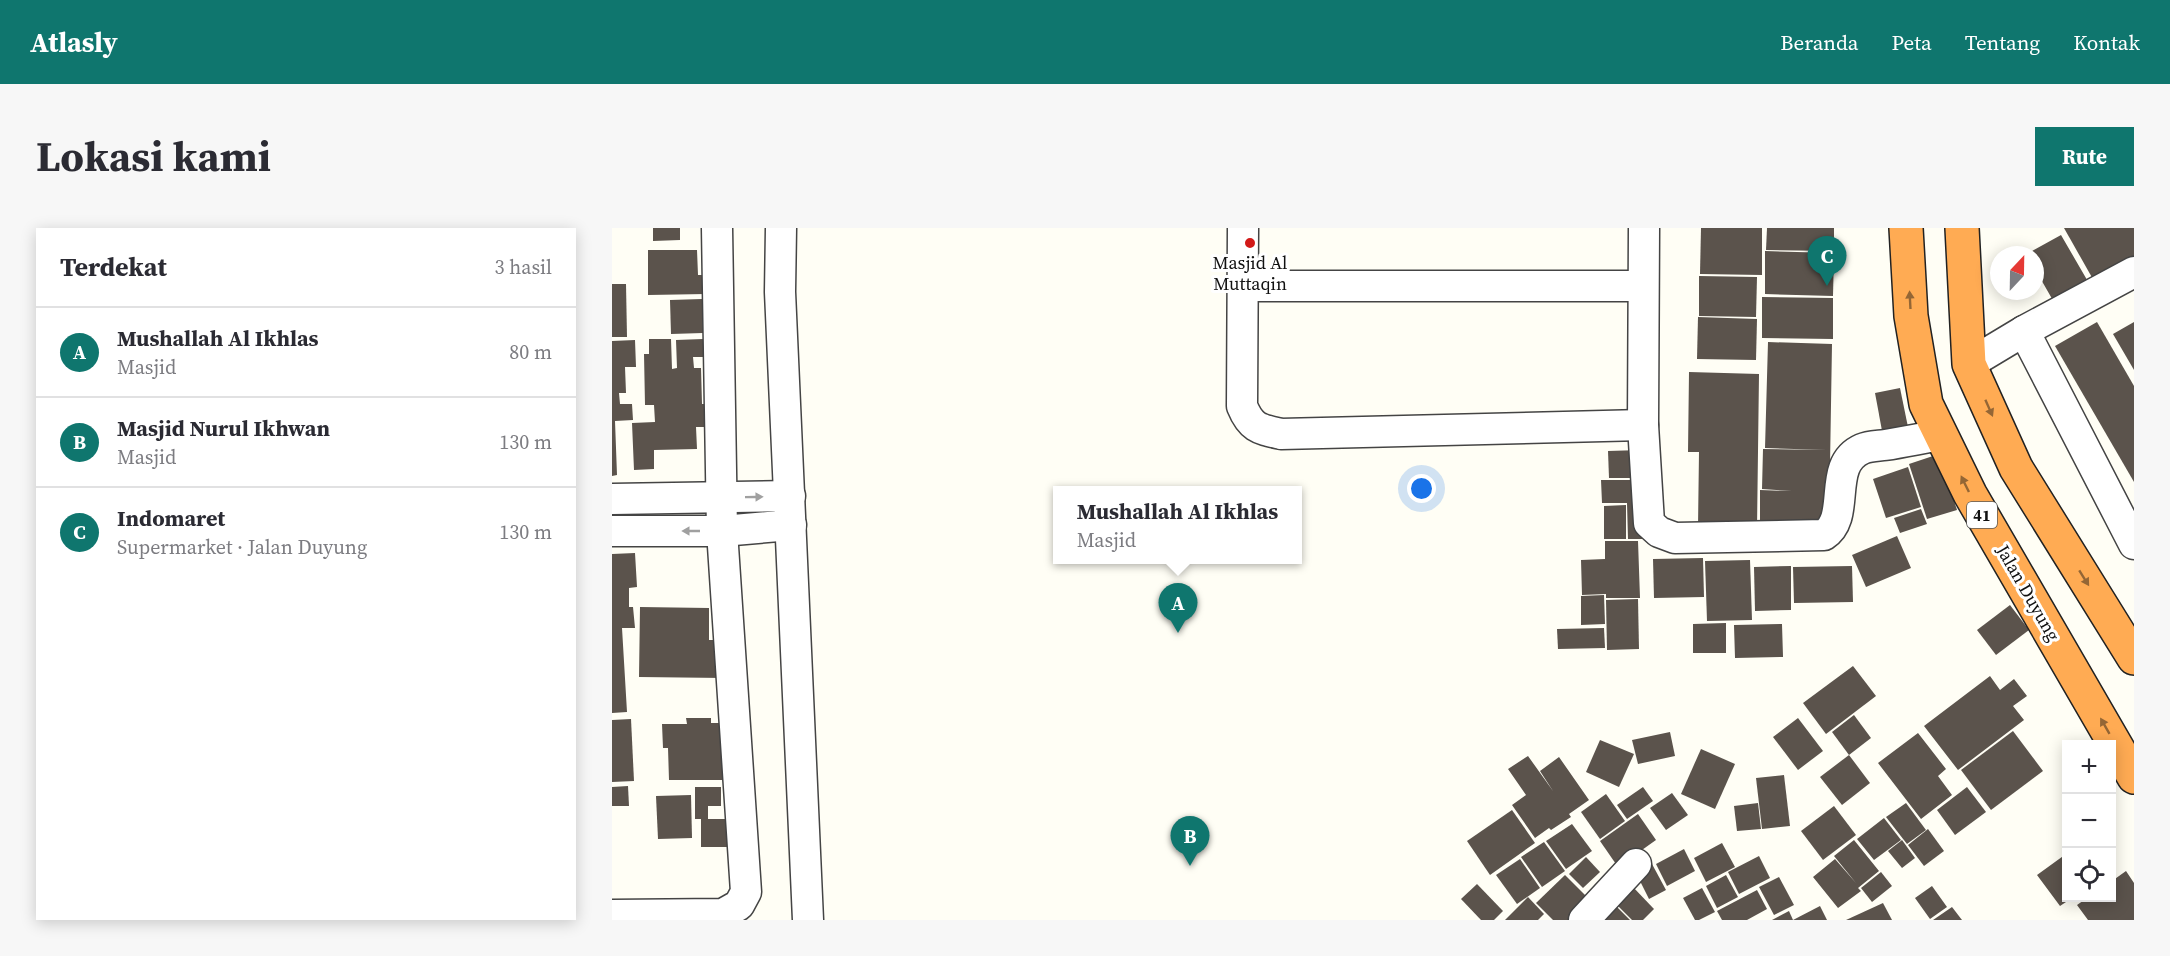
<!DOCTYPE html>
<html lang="id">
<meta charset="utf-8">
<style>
:root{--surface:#fff;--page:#f7f7f7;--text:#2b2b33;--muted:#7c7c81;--line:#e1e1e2;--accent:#0f766e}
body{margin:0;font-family:"Source Serif 4",serif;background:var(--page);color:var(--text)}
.controls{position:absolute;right:18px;bottom:18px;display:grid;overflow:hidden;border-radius:0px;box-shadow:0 3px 15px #0003}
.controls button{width:54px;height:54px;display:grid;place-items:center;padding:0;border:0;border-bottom:2px solid var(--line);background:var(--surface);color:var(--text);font:30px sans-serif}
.compass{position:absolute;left:1378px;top:18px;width:54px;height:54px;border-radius:50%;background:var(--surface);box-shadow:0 3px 15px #0003;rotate:22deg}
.you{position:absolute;left:810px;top:261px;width:21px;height:21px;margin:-15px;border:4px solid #fff;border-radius:50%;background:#1a73e8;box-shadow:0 0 0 9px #1a73e833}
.badge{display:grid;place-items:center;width:39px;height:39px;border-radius:50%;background:var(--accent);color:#fff;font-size:20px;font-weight:700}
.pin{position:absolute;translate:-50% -50px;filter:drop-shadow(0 2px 3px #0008)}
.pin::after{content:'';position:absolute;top:32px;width:21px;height:18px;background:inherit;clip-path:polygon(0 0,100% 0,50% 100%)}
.popup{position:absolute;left:441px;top:258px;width:249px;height:78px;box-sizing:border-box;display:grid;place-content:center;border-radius:0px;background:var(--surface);filter:drop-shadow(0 2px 4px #0005);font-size:20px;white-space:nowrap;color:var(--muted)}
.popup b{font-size:22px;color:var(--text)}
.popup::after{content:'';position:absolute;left:50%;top:100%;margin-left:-12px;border:12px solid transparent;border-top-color:var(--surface)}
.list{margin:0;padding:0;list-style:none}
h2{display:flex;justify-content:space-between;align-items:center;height:78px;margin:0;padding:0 24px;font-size:26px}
h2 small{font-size:20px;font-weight:400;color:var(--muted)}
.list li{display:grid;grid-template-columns:39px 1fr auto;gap:18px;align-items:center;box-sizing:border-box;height:90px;padding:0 24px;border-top:2px solid var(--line)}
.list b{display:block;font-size:22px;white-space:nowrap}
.list p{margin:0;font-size:20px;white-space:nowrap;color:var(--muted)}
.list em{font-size:20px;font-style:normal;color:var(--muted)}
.icon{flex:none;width:33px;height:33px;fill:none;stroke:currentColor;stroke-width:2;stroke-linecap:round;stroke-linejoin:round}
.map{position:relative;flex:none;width:1522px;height:692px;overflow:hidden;border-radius:0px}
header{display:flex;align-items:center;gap:36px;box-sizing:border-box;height:84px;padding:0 30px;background:var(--accent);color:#fff}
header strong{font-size:28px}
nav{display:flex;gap:33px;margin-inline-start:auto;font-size:21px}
.intro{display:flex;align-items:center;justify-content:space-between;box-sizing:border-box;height:144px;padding:0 36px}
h1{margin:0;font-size:42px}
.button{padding:15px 27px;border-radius:0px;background:var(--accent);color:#fff;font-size:21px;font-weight:700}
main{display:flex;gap:36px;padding:0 36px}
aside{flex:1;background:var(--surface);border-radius:0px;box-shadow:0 3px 15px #0003}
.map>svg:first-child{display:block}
.building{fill:#5b534c}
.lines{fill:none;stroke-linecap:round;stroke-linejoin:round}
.minor-casing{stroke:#444;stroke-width:33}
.highway-casing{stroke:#222;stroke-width:36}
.minor{stroke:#fff;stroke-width:30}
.highway{stroke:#ffab53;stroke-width:33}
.oneway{fill:#946635}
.oneway2{fill:#a0a0a0}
.poi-dot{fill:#d21918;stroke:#fff;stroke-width:2}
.labels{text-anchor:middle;stroke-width:6;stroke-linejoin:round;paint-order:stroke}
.shield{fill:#fff;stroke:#585858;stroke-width:1.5}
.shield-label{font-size:16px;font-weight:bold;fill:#111}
.poi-label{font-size:18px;fill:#111;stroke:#fff}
.street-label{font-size:18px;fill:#111;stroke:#fff}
</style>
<header>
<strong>Atlasly</strong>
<nav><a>Beranda</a><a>Peta</a><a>Tentang</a><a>Kontak</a></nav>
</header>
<div class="intro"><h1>Lokasi kami</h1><a class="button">Rute</a></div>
<main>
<aside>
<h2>Terdekat<small>3 hasil</small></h2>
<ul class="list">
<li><span class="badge">A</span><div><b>Mushallah Al Ikhlas</b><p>Masjid</p></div><em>80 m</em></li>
<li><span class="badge">B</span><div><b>Masjid Nurul Ikhwan</b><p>Masjid</p></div><em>130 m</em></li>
<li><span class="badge">C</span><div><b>Indomaret</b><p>Supermarket · Jalan Duyung</p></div><em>130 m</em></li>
</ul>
</aside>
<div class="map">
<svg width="1522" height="692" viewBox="0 0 1522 692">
<rect width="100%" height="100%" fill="#fffef5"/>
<g class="building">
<path d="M 41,0 L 68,0 L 68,12 L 41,13 Z"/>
<path d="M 1089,0 L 1150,0 L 1150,47 L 1088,46 Z"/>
<path d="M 1155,0 L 1222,0 L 1222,23 L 1154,22 Z"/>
<path d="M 1452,0 L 1522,0 L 1522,30 L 1482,53 Z"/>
<path d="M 1449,7 L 1478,57 L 1443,76 L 1423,41 L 1423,27 L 1413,27 Z"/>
<path d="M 36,22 L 85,22 L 86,47 L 93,47 L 94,66 L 36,67 Z"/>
<path d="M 1153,23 L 1222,25 L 1221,68 L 1153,66 Z"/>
<path d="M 1087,48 L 1145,49 L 1144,89 L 1087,88 Z"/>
<path d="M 0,56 L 14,56 L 15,109 L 0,109 Z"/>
<path d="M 1150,69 L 1221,70 L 1221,111 L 1150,110 Z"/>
<path d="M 90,71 L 91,105 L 59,106 L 58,72 Z"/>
<path d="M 1086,89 L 1145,91 L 1144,132 L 1085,131 Z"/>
<path d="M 1485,94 L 1522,158 L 1522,254 L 1443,118 Z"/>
<path d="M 1522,94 L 1522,142 L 1501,106 Z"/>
<path d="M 37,111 L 59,111 L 60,141 L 65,140 L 64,112 L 91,111 L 91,129 L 81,129 L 82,140 L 89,140 L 90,176 L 95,176 L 96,199 L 84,199 L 85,221 L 42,222 L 42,241 L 22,242 L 20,195 L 43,194 L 42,177 L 33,177 L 32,126 L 37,126 Z"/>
<path d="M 23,112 L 24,139 L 13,139 L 14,165 L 7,165 L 8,176 L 20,176 L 21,192 L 3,193 L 5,247 L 0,248 L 0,113 Z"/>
<path d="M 1156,114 L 1220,116 L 1217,299 L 1148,298 L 1148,262 L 1180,263 L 1150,261 L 1151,221 L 1215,222 L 1153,220 Z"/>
<path d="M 1077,144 L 1147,146 L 1145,301 L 1086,299 L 1087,224 L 1076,224 Z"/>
<path d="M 1288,160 L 1297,204 L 1271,208 L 1263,165 Z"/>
<path d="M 1029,222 L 1030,250 L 997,250 L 996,223 Z"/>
<path d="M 1327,226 L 1345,282 L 1315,291 L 1297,236 Z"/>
<path d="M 1296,239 L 1309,279 L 1274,290 L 1261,251 Z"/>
<path d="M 989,252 L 1033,252 L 1035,311 L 1016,311 L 1015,275 L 990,275 Z"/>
<path d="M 1014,277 L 1014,311 L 992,311 L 992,278 Z"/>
<path d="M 1309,281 L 1315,296 L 1288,305 L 1282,290 Z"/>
<path d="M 1285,308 L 1299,340 L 1254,359 L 1240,327 Z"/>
<path d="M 993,313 L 1026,313 L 1028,370 L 994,370 L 994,366 L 970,367 L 969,332 L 993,331 Z"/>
<path d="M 23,325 L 25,359 L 17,360 L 17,379 L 21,379 L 23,400 L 10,400 L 15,484 L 0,485 L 0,326 Z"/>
<path d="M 1091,330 L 1092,369 L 1042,370 L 1041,331 Z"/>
<path d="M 1138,332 L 1140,392 L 1095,393 L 1093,333 Z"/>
<path d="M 1179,338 L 1179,382 L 1143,383 L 1142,339 Z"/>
<path d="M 1240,338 L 1241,374 L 1182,375 L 1181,339 Z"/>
<path d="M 992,367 L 993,396 L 969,397 L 969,368 Z"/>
<path d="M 1026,371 L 1027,421 L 995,422 L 994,372 Z"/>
<path d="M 1398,377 L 1417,402 L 1384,427 L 1365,402 Z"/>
<path d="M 28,379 L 97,380 L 97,412 L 113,412 L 112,450 L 27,449 Z"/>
<path d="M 1114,395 L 1114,425 L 1081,425 L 1081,396 Z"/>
<path d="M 1170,396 L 1171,429 L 1123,430 L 1122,397 Z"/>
<path d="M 992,400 L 993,420 L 946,421 L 945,401 Z"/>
<path d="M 1241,438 L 1264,468 L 1214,506 L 1191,475 Z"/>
<path d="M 1378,448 L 1388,462 L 1402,451 L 1415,468 L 1401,478 L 1412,492 L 1346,542 L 1312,498 Z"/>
<path d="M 1242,487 L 1259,510 L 1237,527 L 1220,504 Z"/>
<path d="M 74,490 L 99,490 L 99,495 L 111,495 L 112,552 L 57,552 L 56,520 L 51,520 L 50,496 L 75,496 Z"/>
<path d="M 1186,490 L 1211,523 L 1186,542 L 1161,509 Z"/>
<path d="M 19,491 L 22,553 L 0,554 L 0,492 Z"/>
<path d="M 1401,503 L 1431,543 L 1379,582 L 1349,542 Z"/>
<path d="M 1058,504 L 1063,528 L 1026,536 L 1020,512 Z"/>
<path d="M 1306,505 L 1334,541 L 1326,548 L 1340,567 L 1309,591 L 1266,535 Z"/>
<path d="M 988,512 L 1022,526 L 1007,559 L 974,544 Z"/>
<path d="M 1089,521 L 1123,536 L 1103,581 L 1069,566 Z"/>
<path d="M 1237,527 L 1258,555 L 1230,577 L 1208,549 Z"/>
<path d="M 916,528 L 941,563 L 928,543 L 947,529 L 977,572 L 957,586 L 959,589 L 939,602 L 937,600 L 923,610 L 900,577 L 914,567 L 896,541 Z"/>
<path d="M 1172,547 L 1178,598 L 1150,601 L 1144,550 Z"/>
<path d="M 16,558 L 17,578 L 0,578 L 0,559 Z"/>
<path d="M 83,559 L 109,559 L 109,578 L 96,578 L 96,591 L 120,591 L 121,619 L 89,619 L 89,591 L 83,591 Z"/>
<path d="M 1031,559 L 1041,573 L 1015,591 L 1005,577 Z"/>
<path d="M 1355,559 L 1374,584 L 1343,607 L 1325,582 Z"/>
<path d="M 1060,565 L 1076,587 L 1054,602 L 1038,580 Z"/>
<path d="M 994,566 L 1013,593 L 988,611 L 969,584 Z"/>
<path d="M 79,567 L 80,610 L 46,611 L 44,568 Z"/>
<path d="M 1146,575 L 1149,601 L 1125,603 L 1122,578 Z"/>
<path d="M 1294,575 L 1314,602 L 1295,616 L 1274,589 Z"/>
<path d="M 1222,578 L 1244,607 L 1211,632 L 1189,603 Z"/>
<path d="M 900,582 L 923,615 L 878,647 L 855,613 Z"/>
<path d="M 1026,586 L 1044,612 L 1006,639 L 988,613 Z"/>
<path d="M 1272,590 L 1289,612 L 1262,632 L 1245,611 Z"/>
<path d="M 960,596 L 980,623 L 954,641 L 934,613 Z"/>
<path d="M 1316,601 L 1332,623 L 1312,638 L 1296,617 Z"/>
<path d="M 1242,612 L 1267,643 L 1246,660 L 1249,663 L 1226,680 L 1201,649 L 1223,631 L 1244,655 L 1222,628 Z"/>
<path d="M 1290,612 L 1303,630 L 1290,640 L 1276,623 Z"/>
<path d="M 932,614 L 953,643 L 930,659 L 909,629 Z"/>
<path d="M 1110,615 L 1123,639 L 1094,654 L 1082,630 Z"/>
<path d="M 1072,621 L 1083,643 L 1055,658 L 1044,636 Z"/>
<path d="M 1454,626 L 1454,670 L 1460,670 L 1448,678 L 1425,647 Z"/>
<path d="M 1147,628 L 1158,650 L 1127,666 L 1116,644 Z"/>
<path d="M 974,629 L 988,644 L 971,660 L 957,646 Z"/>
<path d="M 908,631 L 928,660 L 905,676 L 884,647 Z"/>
<path d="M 1040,636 L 1054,662 L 1037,671 L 1024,645 Z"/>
<path d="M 1514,643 L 1522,655 L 1522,692 L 1476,692 L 1465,677 L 1475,670 L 1500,670 L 1500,653 Z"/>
<path d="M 1269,644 L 1280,658 L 1260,674 L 1249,660 Z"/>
<path d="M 953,647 L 978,672 L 958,692 L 941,692 L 924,675 Z"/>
<path d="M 1114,647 L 1126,669 L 1105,680 L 1094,658 Z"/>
<path d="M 1167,649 L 1182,677 L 1162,687 L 1147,659 Z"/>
<path d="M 865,656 L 891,683 L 882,692 L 869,692 L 849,671 Z"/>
<path d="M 1020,658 L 1042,681 L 1031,692 L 1020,692 L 1003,675 Z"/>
<path d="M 1320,658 L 1335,679 L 1318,691 L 1303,670 Z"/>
<path d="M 1090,660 L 1103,684 L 1087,692 L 1083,692 L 1071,670 Z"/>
<path d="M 1145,662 L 1155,681 L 1135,692 L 1110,692 L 1105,683 Z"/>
<path d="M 916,669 L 932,686 L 926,692 L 893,692 Z"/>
<path d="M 1001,675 L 1018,692 L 989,692 Z"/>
<path d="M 1271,675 L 1280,692 L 1234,692 Z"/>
<path d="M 1208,678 L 1215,692 L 1181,692 Z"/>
<path d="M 1340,679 L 1350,692 L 1321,692 Z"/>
<path d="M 1177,683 L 1181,692 L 1160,692 Z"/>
</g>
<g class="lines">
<g class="minor-casing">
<g id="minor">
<path d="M 169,0 L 168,64 L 196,692"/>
<path d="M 631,0 L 630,178 C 639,200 647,201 669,206 L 1031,197"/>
<path d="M 1032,0 L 1031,197 L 1037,295 L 1047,304 L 1063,310 L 1212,307 C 1240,289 1214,237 1250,221 C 1257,218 1266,218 1273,217 C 1292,214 1311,210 1329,207"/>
<path d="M 631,58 L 1031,58"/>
<path d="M 1412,103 L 1522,316"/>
<path d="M 1357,136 L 1412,103 L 1522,44"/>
<path d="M 0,271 L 178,268"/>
<path d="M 0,303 L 110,303 L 179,297"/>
<path d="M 0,687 L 111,686 L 127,677 L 134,664 L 110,303 L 105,0"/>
<path d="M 972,692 L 1024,636"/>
</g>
</g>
<g class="highway-casing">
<g id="highway">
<path d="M 1294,0 L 1299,88 L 1314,176 L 1358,266 L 1522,549"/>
<path d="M 1350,0 L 1357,136 L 1404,240 L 1522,430"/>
</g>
</g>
<use href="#minor" class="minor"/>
<use href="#highway" class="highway"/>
</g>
<defs><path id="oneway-solid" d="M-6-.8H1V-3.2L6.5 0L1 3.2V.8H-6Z" transform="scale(1.5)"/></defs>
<g class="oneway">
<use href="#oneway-solid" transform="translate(1298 72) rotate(-93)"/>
<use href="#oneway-solid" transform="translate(1377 180) rotate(66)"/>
<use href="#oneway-solid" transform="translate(1353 256) rotate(-116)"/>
<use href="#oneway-solid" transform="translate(1472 350) rotate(58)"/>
<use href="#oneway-solid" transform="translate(1493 498) rotate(-120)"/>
</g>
<g class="oneway2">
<use href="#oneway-solid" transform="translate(142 269) rotate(-1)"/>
<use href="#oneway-solid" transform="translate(79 303) rotate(180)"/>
</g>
<circle class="poi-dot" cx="638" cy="15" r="6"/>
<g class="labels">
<rect class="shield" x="1355" y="274" width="30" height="26" rx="4.5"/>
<g class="shield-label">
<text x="1370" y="293">41</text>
</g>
<g class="poi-label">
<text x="638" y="41">Masjid Al<tspan x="638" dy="21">Muttaqin</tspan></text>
</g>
<g class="street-label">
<text transform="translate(1416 365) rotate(60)" y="6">Jalan Duyung</text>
</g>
</g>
</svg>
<div class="controls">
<button>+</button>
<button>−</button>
<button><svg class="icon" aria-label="locate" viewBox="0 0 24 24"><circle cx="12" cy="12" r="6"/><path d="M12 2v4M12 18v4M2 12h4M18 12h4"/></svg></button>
</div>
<svg class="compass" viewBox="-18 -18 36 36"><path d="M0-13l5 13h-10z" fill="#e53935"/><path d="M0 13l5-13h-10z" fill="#7c7c81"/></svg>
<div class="you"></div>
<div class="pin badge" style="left:566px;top:405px">A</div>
<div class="popup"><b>Mushallah Al Ikhlas</b>Masjid</div>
<div class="pin badge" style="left:578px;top:638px">B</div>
<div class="pin badge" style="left:1215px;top:58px">C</div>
</div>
</main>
